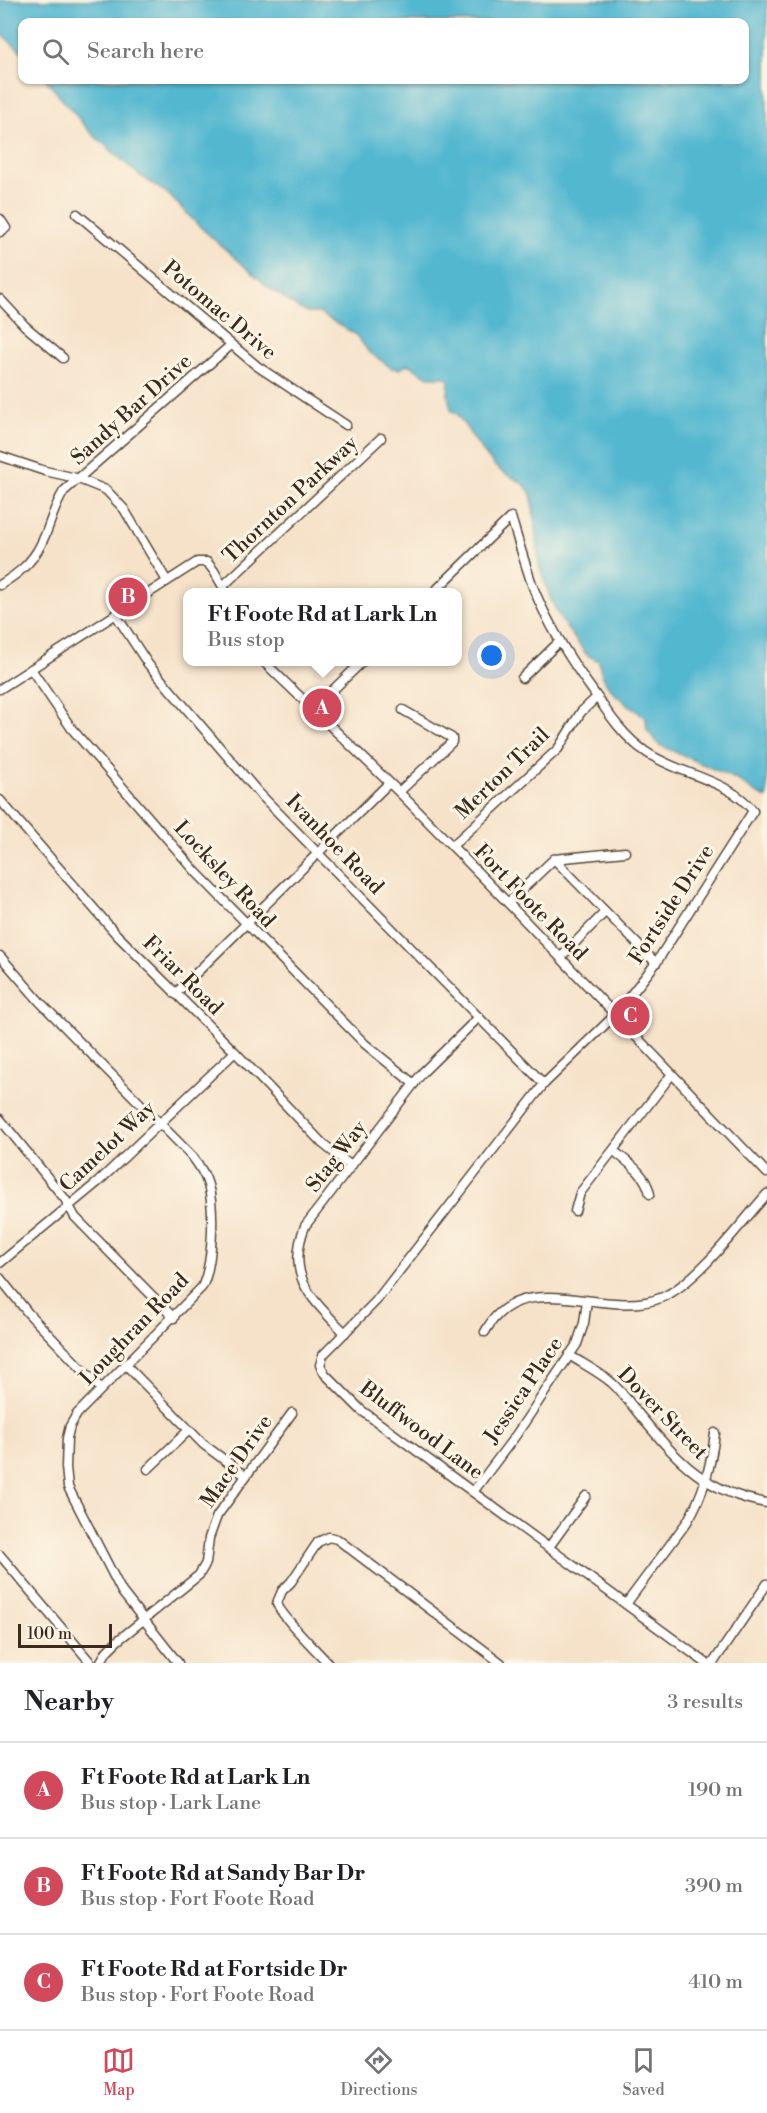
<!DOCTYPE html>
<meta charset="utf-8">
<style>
:root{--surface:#fff;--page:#f6f6f6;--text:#202124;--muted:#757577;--line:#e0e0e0;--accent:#d1495b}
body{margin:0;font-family:"Libre Bodoni",serif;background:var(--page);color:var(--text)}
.scale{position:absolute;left:18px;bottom:15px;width:94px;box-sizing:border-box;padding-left:6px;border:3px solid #3b2a1e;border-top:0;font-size:16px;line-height:21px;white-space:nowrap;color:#3b2a1e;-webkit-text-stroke:4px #fcf5e5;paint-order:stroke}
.you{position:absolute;left:492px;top:656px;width:21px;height:21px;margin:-15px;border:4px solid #fff;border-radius:50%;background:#1a73e8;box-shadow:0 0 0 9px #1a73e833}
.badge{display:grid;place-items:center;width:39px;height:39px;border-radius:50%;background:var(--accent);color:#fff;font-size:20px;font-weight:700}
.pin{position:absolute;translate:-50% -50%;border:3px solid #fff;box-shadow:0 2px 6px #0006}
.popup{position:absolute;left:183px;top:588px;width:279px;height:78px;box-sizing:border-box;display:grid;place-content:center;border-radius:12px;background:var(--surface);filter:drop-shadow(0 2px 4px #0005);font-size:20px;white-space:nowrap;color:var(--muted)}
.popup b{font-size:22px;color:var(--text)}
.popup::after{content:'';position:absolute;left:50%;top:100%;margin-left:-12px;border:12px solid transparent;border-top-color:var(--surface)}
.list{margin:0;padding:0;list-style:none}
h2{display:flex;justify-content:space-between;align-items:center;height:78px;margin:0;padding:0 24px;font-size:26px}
h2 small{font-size:20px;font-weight:400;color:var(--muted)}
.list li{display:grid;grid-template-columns:39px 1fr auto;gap:18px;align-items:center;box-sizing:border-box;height:96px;padding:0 24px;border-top:2px solid var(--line)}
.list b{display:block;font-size:22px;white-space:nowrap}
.list p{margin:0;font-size:20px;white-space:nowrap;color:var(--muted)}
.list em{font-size:20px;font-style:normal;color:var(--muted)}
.icon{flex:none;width:33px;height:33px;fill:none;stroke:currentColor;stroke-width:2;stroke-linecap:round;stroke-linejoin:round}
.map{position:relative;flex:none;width:767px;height:1663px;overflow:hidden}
.search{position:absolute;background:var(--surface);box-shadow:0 2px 4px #0004;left:18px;right:18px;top:18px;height:66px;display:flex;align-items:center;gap:15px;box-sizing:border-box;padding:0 21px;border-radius:12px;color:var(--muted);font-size:22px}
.sheet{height:366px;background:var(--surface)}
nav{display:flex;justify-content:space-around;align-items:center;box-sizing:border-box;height:84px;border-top:2px solid var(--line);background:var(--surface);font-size:16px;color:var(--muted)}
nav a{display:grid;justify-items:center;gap:3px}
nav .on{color:var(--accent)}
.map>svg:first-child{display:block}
.water{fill:#52b7d0;stroke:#467077;stroke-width:1.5}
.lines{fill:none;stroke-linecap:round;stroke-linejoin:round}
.minor-casing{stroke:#574638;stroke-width:11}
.minor{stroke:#fff;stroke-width:8}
.labels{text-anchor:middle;stroke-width:6;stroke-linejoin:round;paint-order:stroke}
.street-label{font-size:21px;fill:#3b2a1e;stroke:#fcf5e5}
</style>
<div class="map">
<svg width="767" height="1663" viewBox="0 0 767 1663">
<rect width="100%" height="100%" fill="#fcf5e5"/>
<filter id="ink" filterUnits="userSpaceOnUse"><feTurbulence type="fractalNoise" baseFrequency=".0167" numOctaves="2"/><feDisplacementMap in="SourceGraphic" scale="12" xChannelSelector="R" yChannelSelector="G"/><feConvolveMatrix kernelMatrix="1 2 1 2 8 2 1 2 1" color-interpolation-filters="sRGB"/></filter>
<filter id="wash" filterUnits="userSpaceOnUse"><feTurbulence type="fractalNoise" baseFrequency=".008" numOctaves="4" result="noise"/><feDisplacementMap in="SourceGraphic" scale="24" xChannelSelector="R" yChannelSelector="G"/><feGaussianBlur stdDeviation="1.35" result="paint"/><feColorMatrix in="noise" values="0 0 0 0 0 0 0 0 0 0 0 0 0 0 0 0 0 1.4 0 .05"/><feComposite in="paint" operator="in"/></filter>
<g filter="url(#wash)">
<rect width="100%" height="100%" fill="#f6e2c9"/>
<path class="water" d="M 0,0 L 767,0 L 767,798 L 756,793 L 736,779 L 659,745 L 647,730 L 646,718 C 625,702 601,689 599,661 L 587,655 L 563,623 L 551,600 L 539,566 L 532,497 C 524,476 508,480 494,465 C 481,450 469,432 458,415 L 451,410 L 448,395 L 449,380 L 445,377 L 428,377 L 408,364 L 400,369 L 392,368 L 369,352 L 355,334 L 319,313 L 308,313 L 298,308 L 268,287 L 198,225 L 167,193 L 139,175 L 90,132 L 46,80 L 744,80 L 744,22 L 22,22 L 22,52 L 0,33 Z"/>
</g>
<g filter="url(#ink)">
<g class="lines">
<g class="minor-casing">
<g id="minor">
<path d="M 77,214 L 257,366 L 346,425"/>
<path d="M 0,219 L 6,228 L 0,232"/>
<path d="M 0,299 L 25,326 L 63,358"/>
<path d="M 0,456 L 45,471 L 76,478 L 106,490 L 124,509 L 167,581"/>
<path d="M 0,585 C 16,575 31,564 40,546 C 50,528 52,510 64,491 L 231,345"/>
<path d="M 223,586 L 381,438"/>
<path d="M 434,592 L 511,517 C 518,540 525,564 533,587 C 548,625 571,661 595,694 C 609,715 625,738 646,752 C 677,774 731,780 753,811 L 656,963 L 630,996 L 615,1015 L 544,1084 L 376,1301 L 323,1355 L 320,1365 L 325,1374 L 361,1410 L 706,1663"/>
<path d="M 116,615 L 148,664 L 258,792 L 544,1084"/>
<path d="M 264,662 L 399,792 L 508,903 L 767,1173"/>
<path d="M 31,669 L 72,729 L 196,872 L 365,1044 L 414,1084"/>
<path d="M 522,678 L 560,641"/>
<path d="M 0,689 L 197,562 L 207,562 L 214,571 L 226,592"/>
<path d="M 313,709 L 362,662"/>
<path d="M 399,792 L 452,742 L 452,738 L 403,710"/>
<path d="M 0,800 L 116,934 L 235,1052 L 322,1143 L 351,1166"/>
<path d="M 452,846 L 558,749 L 581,712 L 597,697"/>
<path d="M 554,859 L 656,963"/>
<path d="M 554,859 L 625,852"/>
<path d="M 508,903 L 554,859"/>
<path d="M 0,956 L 40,1002 L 192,1156 C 199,1165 205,1174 208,1185 C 215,1210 213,1264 202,1287 L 77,1414 L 70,1426 L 67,1438 L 66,1467 L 68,1487 L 122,1592 L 178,1663"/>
<path d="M 561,957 L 605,912"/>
<path d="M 175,994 L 389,783"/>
<path d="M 0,1119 L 65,1199 L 75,1217 L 174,1318"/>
<path d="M 614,1151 C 629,1163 646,1174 650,1194"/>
<path d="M 575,1211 L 580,1193 L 672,1074"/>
<path d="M 0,1263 L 98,1182 L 235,1052"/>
<path d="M 0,1278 L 28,1313 L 101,1389"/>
<path d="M 485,1332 C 521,1263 606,1322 663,1297 C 698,1281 740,1224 767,1194"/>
<path d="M 345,1333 C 312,1299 285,1277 305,1226 L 423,1072 L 479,1017"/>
<path d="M 569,1355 C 583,1364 599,1372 612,1383 C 623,1393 632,1406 642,1418 C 679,1462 707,1493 767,1503"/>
<path d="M 126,1365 L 203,1444 L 246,1476"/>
<path d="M 148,1469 L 189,1430"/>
<path d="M 473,1492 L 516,1435 L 577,1344 L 584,1323 L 587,1301"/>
<path d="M 549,1547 L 586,1496"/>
<path d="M 0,1555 L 91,1663"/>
<path d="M 626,1604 L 687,1522 C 704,1494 711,1465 715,1433"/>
<path d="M 100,1663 L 107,1651 L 116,1642 L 199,1575 L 206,1563 L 209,1538 L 217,1516 L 292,1413"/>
<path d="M 328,1663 C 318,1652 279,1614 277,1603 L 282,1591 L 291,1582 L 318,1542 L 329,1537 L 337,1539 L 345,1545 L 501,1663"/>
<path d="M 713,1663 L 767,1584"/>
</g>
</g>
<use href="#minor" class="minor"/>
</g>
</g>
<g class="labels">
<g class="street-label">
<text transform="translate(220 310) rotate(40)" y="7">Potomac Drive</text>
<text transform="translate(131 409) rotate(-42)" y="7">Sandy Bar Drive</text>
<text transform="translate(290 499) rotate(-43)" y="7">Thornton Parkway</text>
<text transform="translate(502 773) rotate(-44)" y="7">Merton Trail</text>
<text transform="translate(335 844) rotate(46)" y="7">Ivanhoe Road</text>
<text transform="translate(225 874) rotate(47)" y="7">Locksley Road</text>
<text transform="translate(531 902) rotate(46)" y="7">Fort Foote Road</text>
<text transform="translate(671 904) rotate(-57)" y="7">Fortside Drive</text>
<text transform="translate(183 975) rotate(45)" y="7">Friar Road</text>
<text transform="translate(107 1146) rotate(-43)" y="7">Camelot Way</text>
<text transform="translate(336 1156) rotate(-52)" y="7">Stag Way</text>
<text transform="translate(134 1329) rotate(-46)" y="7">Loughran Road</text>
<text transform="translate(523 1390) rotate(-56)" y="7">Jessica Place</text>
<text transform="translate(663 1413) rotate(46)" y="7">Dover Street</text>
<text transform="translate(422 1430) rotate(37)" y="7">Bluffwood Lane</text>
<text transform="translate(236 1461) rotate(-55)" y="7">Mace Drive</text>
</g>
</g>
</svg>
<div class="scale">100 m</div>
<div class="you"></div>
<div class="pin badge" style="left:322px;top:708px">A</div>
<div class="popup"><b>Ft Foote Rd at Lark Ln</b>Bus stop</div>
<div class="pin badge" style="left:128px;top:597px">B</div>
<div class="pin badge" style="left:630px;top:1016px">C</div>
<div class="search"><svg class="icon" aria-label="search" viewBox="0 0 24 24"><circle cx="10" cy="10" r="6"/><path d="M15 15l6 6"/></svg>Search here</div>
</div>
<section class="sheet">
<h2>Nearby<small>3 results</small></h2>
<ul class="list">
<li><span class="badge">A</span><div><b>Ft Foote Rd at Lark Ln</b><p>Bus stop · Lark Lane</p></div><em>190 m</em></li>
<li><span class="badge">B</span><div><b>Ft Foote Rd at Sandy Bar Dr</b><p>Bus stop · Fort Foote Road</p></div><em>390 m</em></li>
<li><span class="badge">C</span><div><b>Ft Foote Rd at Fortside Dr</b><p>Bus stop · Fort Foote Road</p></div><em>410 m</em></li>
</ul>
</section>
<nav>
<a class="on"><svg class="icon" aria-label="map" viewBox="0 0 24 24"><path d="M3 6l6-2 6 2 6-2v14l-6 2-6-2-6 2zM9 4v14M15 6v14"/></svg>Map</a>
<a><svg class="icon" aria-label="directions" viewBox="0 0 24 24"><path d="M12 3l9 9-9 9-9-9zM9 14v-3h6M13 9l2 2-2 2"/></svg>Directions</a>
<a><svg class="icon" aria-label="saved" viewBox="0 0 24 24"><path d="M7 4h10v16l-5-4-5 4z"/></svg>Saved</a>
</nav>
